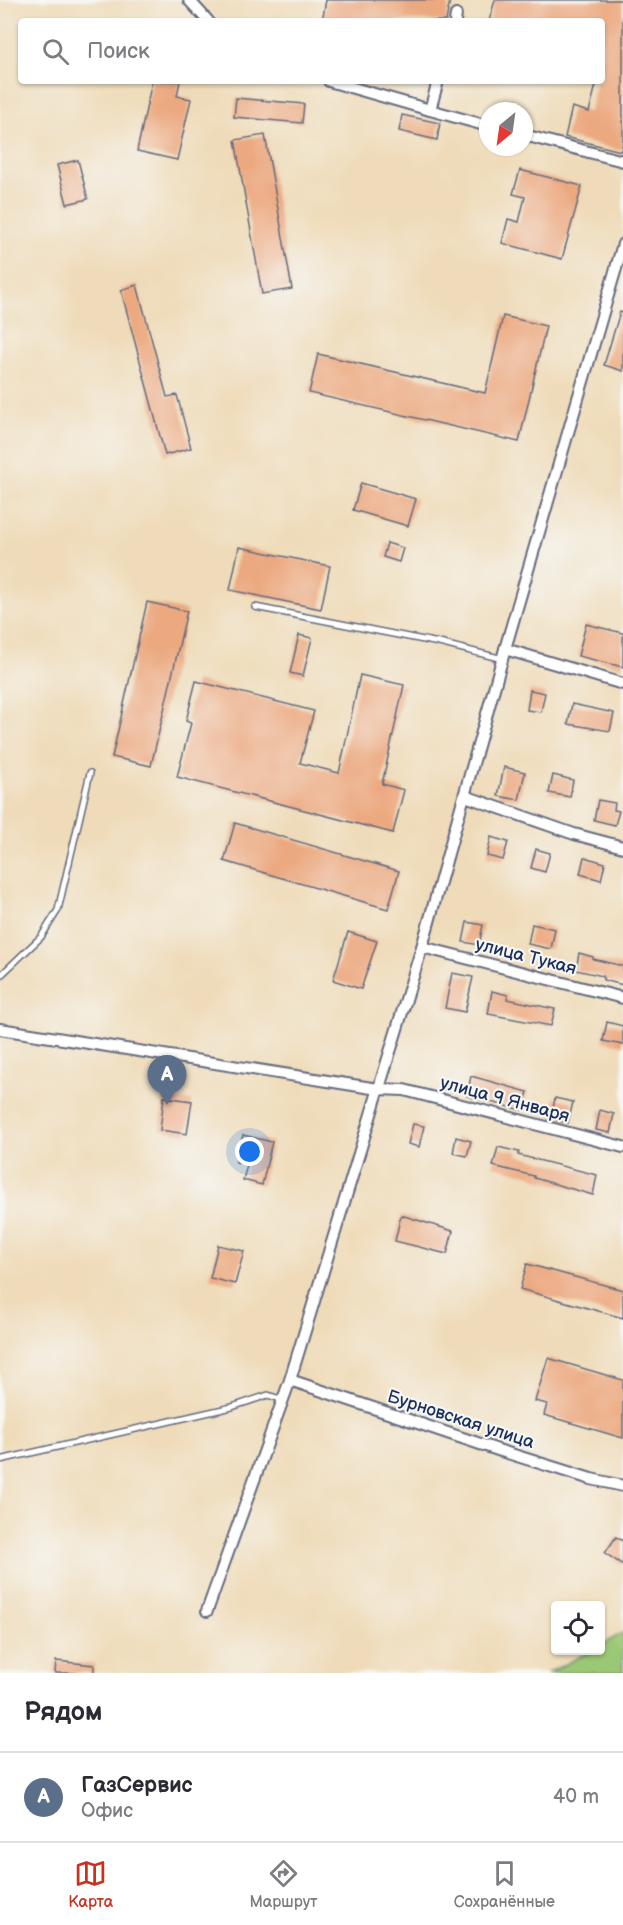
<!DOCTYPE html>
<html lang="ru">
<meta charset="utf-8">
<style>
:root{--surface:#fff;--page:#f7f7f7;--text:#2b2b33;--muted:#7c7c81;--line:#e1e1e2;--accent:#c8321e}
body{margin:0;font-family:"Balsamiq Sans",sans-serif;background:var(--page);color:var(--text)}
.controls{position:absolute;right:18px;bottom:18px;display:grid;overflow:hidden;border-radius:6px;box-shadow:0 2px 4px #0004}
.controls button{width:54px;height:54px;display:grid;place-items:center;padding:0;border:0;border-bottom:2px solid var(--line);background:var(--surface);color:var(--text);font:30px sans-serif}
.compass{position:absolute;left:479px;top:102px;width:54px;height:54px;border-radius:50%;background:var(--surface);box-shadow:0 2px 4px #0004;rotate:209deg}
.you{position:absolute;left:250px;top:1152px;width:21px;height:21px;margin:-15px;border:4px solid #fff;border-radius:50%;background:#1a73e8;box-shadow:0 0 0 9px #1a73e833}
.badge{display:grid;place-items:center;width:39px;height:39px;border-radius:50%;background:var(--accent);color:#fff;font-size:20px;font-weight:700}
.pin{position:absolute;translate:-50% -50px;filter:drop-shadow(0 2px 3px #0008)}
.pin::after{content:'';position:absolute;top:32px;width:21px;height:18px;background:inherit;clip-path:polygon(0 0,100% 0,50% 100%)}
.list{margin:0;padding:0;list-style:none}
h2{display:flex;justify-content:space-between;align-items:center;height:78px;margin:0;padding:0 24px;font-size:26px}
h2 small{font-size:20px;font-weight:400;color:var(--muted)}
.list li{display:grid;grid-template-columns:39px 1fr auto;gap:18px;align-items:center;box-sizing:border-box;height:90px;padding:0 24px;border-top:2px solid var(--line)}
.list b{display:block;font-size:22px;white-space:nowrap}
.list p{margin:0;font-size:20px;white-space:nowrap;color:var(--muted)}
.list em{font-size:20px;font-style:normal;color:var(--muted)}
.icon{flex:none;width:33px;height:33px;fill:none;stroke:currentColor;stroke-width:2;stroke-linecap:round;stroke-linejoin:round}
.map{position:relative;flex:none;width:623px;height:1673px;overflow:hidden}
.search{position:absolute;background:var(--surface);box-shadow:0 2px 4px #0004;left:18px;right:18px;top:18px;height:66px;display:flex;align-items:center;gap:15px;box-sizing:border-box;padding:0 21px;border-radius:6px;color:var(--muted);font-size:22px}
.sheet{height:168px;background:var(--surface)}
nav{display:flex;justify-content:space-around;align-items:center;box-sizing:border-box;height:84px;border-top:2px solid var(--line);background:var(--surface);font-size:16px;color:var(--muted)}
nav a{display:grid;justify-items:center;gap:3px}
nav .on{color:var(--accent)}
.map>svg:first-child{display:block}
.green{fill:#9bc875;stroke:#5b7c6a;stroke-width:1.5}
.building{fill:#eca980}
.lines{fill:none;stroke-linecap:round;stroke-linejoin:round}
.lane-casing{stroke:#656b7e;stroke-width:8}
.street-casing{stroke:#656b7e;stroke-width:14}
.lane{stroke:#fff;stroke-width:5}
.street{stroke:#fff;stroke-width:10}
.labels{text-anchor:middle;stroke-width:4.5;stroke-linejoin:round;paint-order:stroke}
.street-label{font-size:18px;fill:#1b2f5e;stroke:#f6f6f2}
</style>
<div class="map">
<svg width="623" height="1673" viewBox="0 0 623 1673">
<rect width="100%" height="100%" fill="#f6f6f2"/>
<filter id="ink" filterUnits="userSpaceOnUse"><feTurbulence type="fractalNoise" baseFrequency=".0167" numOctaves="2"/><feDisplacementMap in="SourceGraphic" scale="12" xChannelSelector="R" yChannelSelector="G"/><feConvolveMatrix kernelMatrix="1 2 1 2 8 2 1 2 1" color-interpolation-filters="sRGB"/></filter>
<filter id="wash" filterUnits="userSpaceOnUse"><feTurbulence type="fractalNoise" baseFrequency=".008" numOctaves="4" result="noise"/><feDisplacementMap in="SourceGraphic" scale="24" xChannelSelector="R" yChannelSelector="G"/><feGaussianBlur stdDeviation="1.35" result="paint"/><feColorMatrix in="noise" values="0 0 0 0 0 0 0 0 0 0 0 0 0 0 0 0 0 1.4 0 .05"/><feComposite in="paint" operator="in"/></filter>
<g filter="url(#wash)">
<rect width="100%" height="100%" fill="#efdbb9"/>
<path class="green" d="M 623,1633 L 623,1673 L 548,1673 L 591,1651 L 600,1650 L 601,1645 Z"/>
<g id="blocks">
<g class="building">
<path d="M 326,0 L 450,0 L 446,21 L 322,21 Z"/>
<path d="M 495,0 L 623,0 L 623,142 L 621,151 L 565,137 L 572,107 L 589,112 L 597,81 L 602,81 L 602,21 L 489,21 Z"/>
<path d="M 152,81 L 180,81 L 177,96 L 191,99 L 177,160 L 137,151 Z"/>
<path d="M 236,98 L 304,104 L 302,123 L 234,117 Z"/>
<path d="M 402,115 L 440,123 L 437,140 L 399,131 Z"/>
<path d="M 265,135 L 292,289 L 262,294 L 235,140 Z"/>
<path d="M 78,160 L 88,199 L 67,204 L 57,165 Z"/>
<path d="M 520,170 L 582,186 L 562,259 L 502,243 L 508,219 L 519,222 L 525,197 L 513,194 Z"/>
<path d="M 137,285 L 167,397 L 177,395 L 191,448 L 165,455 L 121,290 Z"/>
<path d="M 620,312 L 623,313 L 623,371 L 604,365 Z"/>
<path d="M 503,316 L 546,326 L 519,442 L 309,393 L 318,354 L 485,393 Z"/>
<path d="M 361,483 L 416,499 L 408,526 L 353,510 Z"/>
<path d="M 387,543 L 403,548 L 399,562 L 383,557 Z"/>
<path d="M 239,547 L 330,566 L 321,609 L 230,590 Z"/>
<path d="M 147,602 L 187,611 L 151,766 L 112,757 Z"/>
<path d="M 586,624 L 623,633 L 623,667 L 578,656 Z"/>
<path d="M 299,635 L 312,638 L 303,676 L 290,673 Z"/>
<path d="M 360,675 L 404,685 L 382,784 L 404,790 L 393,833 L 177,777 L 191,723 L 186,721 L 196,681 L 314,711 L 300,763 L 339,773 Z"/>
<path d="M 530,690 L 545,693 L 541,712 L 527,710 Z"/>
<path d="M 572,704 L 614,713 L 610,731 L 568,724 Z"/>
<path d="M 504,767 L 525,772 L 519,800 L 498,796 Z"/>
<path d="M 553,775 L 573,780 L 570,797 L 549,793 Z"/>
<path d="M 598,800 L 615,803 L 614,810 L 619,811 L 615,825 L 594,820 Z"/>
<path d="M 235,823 L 399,871 L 388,909 L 224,861 Z"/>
<path d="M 491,837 L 508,842 L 503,860 L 487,856 Z"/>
<path d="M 536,849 L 550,853 L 545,872 L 531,868 Z"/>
<path d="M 584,857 L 605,863 L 601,880 L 580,874 Z"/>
<path d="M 467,922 L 483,925 L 479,945 L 463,942 Z"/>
<path d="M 532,924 L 555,929 L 551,949 L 528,944 Z"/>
<path d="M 348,932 L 377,941 L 361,989 L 333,980 Z"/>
<path d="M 579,953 L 593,957 L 593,959 L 623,966 L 623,985 L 603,980 L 603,976 L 576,970 Z"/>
<path d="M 452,973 L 473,977 L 465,1012 L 445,1008 Z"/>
<path d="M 492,991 L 508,995 L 507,999 L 555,1009 L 551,1026 L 488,1014 Z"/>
<path d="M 607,1022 L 623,1026 L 623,1045 L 603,1041 Z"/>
<path d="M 471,1076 L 528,1092 L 522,1110 L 467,1096 Z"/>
<path d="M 164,1097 L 192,1101 L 187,1134 L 160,1130 Z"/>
<path d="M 555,1098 L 573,1102 L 568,1123 L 551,1119 Z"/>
<path d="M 600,1110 L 614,1114 L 610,1133 L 596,1130 Z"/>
<path d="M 413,1124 L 424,1126 L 419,1147 L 408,1144 Z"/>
<path d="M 243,1135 L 272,1142 L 262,1185 L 243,1180 L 247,1165 L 236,1162 Z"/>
<path d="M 456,1137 L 471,1141 L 467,1156 L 453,1153 Z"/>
<path d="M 498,1147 L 519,1152 L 518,1155 L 597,1175 L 593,1195 L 534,1178 L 534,1176 L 493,1166 Z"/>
<path d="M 401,1215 L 453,1231 L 447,1254 L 395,1241 Z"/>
<path d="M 218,1245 L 244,1251 L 235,1284 L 210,1278 Z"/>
<path d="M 527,1264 L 623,1290 L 623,1318 L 520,1289 Z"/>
<path d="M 548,1358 L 623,1380 L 623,1438 L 544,1415 L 547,1404 L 535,1401 Z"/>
<path d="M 616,1537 L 623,1541 L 623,1565 L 605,1553 Z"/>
<path d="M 56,1661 L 94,1665 L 94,1673 L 55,1673 Z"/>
</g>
</g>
</g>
<g filter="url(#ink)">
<use href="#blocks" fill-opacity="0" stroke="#656b7e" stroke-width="1.5"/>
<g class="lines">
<g class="lane-casing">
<g id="lane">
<path d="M 255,607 L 439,643 L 503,659"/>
<path d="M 0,976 L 41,937 L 58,910 L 90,773"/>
<path d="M 0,1460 L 232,1407 L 268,1395 L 283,1400"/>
</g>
</g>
<g class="street-casing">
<g id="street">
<path d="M 189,0 L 208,21"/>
<path d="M 455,21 L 456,15"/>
<path d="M 329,81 L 430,110"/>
<path d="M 438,81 L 430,110 L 488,126"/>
<path d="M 524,135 L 623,161"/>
<path d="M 505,649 L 623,684"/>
<path d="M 465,796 L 574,834 L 623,847"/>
<path d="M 422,947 L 623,998"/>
<path d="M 0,1029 L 378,1089 L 404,1090 L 623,1147"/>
<path d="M 290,1380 L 501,1451 L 591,1479 L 623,1486"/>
<path d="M 207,1611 L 290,1380 L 422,947 L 505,649 L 623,244"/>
</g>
</g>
<use href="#lane" class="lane"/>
<use href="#street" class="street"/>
</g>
</g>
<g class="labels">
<g class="street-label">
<text transform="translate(526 956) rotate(14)" y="6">улица Тукая</text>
<text transform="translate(505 1099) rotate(15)" y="6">улица 9 Января</text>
<text transform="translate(461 1419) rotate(18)" y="6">Бурновская улица</text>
</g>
</g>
</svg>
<div class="controls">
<button><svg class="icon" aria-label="locate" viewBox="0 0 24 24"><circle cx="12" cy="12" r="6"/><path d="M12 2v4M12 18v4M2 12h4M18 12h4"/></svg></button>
</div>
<svg class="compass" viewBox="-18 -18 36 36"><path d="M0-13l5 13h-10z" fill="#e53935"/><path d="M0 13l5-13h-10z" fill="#7c7c81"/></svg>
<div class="you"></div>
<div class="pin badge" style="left:167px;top:1105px;background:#5c6f8a">A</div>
<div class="search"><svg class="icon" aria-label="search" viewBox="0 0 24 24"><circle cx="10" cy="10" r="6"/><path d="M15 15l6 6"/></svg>Поиск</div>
</div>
<section class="sheet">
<h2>Рядом<small></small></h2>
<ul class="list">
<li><span class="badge" style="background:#5c6f8a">A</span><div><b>ГазСервис</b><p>Офис</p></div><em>40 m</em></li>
</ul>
</section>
<nav>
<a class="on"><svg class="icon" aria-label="map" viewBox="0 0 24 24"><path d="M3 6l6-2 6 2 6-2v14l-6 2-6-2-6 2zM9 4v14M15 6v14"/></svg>Карта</a>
<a><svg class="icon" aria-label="directions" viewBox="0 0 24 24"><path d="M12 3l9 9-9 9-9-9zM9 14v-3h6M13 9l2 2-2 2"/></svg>Маршрут</a>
<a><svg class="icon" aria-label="saved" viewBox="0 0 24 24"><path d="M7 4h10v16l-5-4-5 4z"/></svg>Сохранённые</a>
</nav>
